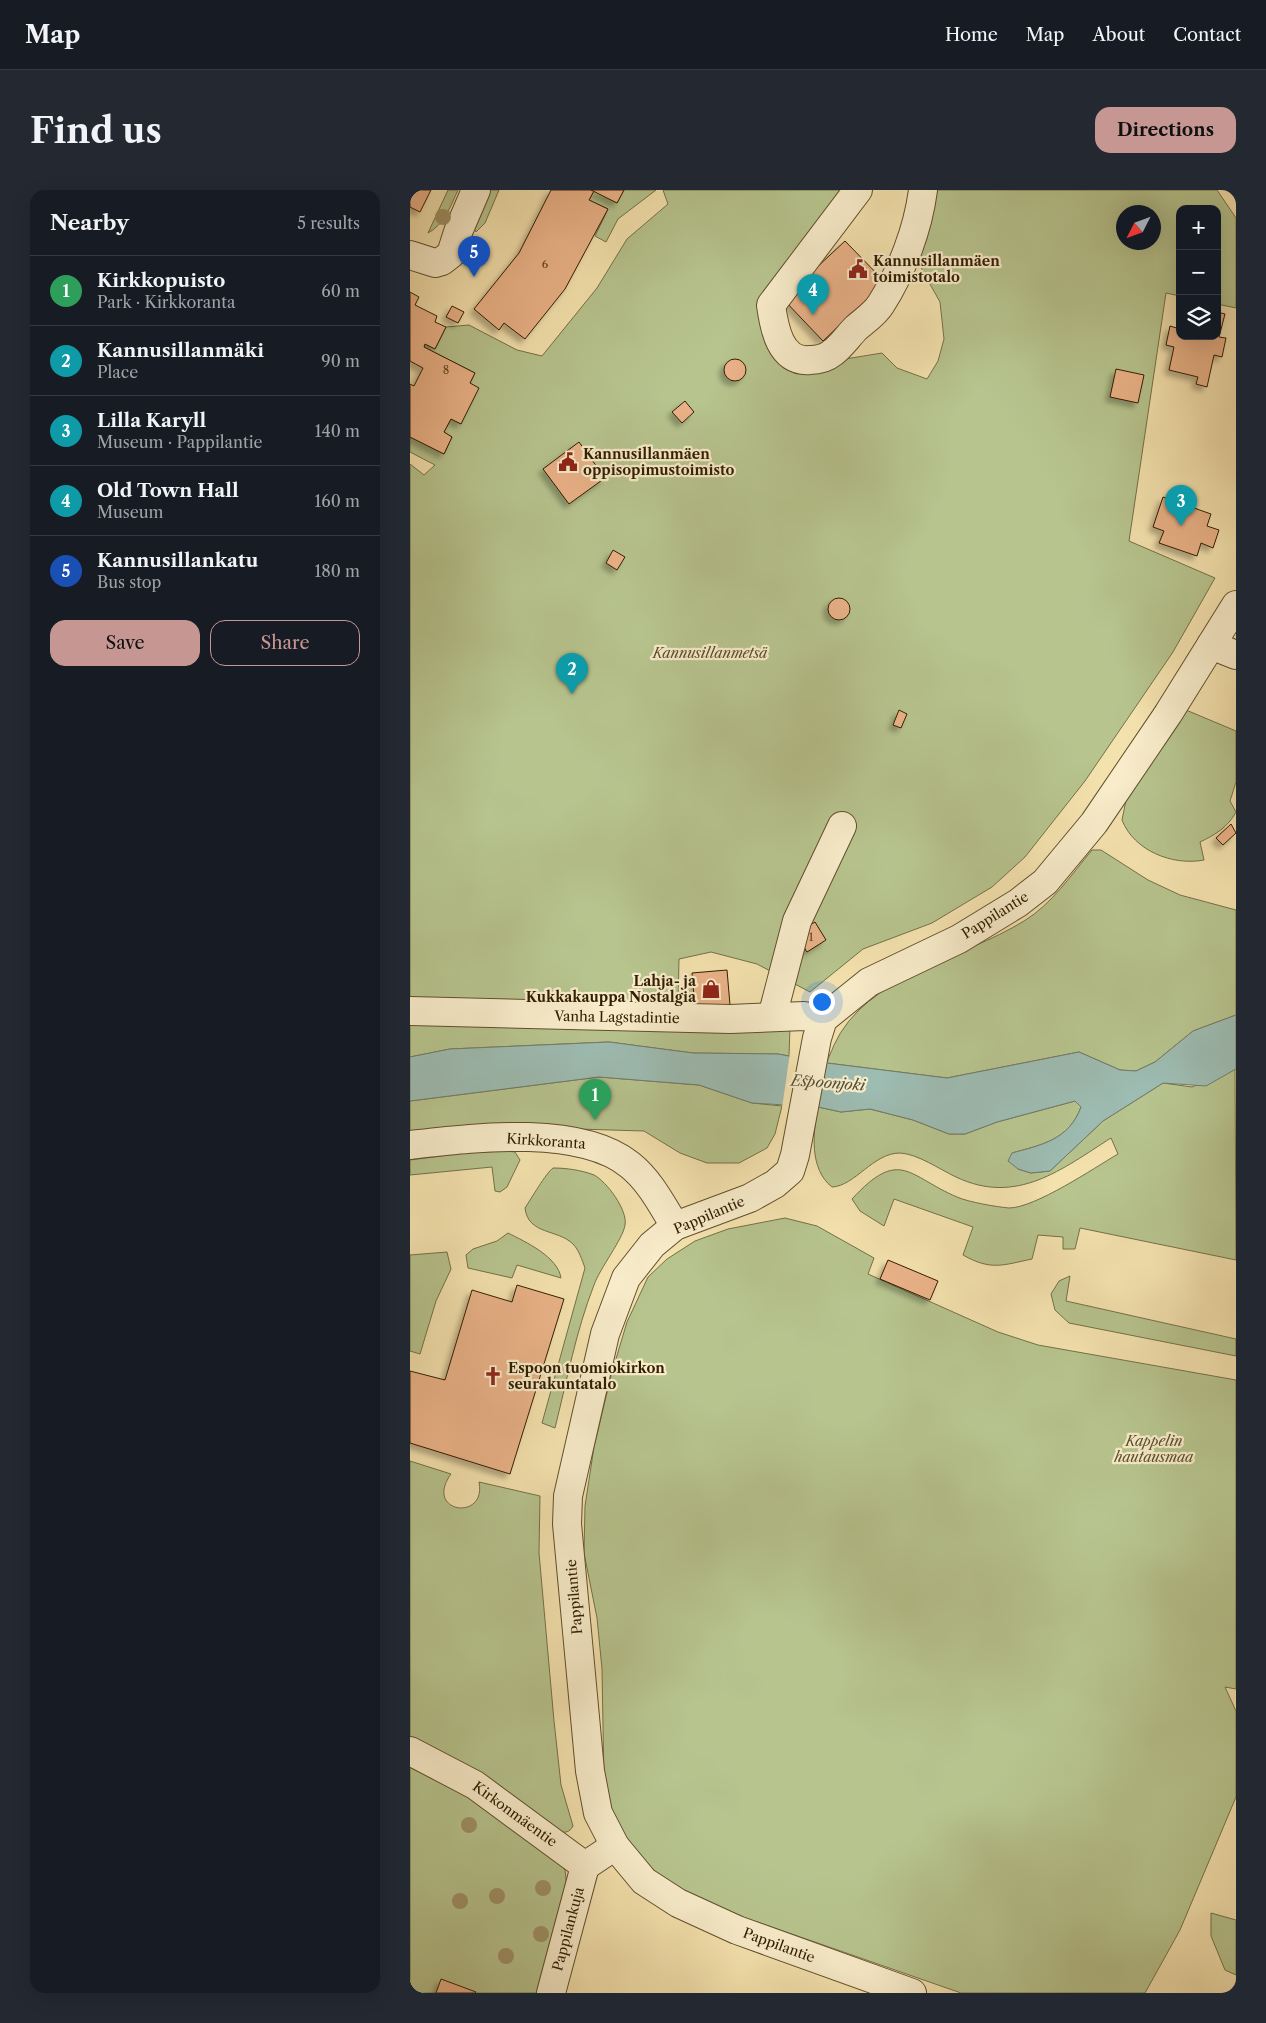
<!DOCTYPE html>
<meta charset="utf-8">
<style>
:root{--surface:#171b24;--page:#242831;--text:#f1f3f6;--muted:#9ea1a6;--line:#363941;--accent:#c59692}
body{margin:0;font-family:"Libre Caslon Text",serif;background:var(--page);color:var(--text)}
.controls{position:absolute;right:15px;top:15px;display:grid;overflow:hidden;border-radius:10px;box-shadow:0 5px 20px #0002}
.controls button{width:45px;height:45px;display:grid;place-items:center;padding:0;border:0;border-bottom:1px solid var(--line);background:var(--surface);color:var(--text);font:25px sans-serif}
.compass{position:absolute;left:706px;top:15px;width:45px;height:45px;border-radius:50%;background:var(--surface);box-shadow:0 5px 20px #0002;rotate:228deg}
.you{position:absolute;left:411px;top:811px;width:18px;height:18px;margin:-12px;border:4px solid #fff;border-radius:50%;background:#1a73e8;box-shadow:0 0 0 8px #1a73e833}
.badge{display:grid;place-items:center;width:32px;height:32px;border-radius:50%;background:var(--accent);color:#fff;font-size:16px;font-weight:700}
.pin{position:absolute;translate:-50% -41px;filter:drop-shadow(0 1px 2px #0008)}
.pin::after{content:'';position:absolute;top:26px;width:18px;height:15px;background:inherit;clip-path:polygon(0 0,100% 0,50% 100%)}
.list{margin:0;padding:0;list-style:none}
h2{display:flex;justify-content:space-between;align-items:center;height:65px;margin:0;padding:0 20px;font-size:21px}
h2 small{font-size:16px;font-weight:400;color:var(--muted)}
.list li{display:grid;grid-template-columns:32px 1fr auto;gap:15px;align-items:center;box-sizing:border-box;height:70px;padding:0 20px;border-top:1px solid var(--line)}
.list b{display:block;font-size:19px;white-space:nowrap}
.list p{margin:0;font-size:16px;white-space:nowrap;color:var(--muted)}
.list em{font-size:16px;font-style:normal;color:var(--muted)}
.actions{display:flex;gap:10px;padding:15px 20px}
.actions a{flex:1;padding:11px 0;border:1px solid var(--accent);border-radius:15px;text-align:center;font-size:18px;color:var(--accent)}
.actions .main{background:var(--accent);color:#111}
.icon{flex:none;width:28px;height:28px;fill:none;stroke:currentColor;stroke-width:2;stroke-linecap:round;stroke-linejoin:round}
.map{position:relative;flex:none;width:826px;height:1803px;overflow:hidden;border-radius:15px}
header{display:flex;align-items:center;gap:30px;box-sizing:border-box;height:70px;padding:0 25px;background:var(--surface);border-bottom:1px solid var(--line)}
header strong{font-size:24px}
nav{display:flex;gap:28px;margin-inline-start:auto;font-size:18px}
.intro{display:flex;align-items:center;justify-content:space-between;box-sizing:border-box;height:120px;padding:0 30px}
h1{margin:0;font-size:35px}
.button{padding:12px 22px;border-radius:15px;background:var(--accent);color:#111;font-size:18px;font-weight:700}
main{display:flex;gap:30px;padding:0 30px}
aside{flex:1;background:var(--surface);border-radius:15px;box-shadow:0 5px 20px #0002}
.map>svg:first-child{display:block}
.green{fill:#b7c48e;stroke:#747047;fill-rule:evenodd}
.water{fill:#9dbcb2;stroke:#727c6b}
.pier{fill:#f4e2ae}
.building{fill:#eab288;stroke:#311d00;filter:url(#shadow)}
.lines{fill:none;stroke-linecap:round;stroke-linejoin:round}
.minor-casing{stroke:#624e2c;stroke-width:30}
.minor{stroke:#f8ecca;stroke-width:28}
.tree{fill:#9f9166}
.labels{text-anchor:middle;stroke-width:4.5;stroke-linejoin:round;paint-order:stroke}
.number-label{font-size:11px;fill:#5f4222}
.poi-label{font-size:14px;font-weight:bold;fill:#311d00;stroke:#f8ecca;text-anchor:start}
.park-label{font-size:14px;font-style:italic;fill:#594f2b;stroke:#f8ecca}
.street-label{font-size:14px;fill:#311d00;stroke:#f8ecca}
.water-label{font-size:15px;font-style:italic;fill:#514d35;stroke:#f8ecca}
</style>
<header>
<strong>Map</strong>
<nav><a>Home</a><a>Map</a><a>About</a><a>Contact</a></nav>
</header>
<div class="intro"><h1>Find us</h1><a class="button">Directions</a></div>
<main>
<aside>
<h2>Nearby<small>5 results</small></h2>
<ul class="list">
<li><span class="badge" style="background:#2e9e5b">1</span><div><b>Kirkkopuisto</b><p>Park · Kirkkoranta</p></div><em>60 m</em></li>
<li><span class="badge" style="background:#0f9aa8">2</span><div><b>Kannusillanmäki</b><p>Place</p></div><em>90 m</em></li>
<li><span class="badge" style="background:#0f9aa8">3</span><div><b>Lilla Karyll</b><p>Museum · Pappilantie</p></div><em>140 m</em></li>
<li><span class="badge" style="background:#0f9aa8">4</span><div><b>Old Town Hall</b><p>Museum</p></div><em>160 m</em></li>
<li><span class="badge" style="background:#1a4fb4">5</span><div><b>Kannusillankatu</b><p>Bus stop</p></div><em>180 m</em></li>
</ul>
<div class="actions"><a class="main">Save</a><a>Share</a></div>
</aside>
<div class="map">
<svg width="826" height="1803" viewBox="0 0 826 1803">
<defs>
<filter id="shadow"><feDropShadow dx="-4.5" dy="4.5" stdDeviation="2.5" flood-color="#0004"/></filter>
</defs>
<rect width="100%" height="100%" fill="#f4e2ae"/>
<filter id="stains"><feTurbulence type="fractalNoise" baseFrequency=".004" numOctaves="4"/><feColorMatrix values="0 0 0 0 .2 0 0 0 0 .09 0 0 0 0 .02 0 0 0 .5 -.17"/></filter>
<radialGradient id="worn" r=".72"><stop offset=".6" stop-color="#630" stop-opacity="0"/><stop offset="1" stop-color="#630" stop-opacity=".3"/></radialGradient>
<g class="green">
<path d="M 38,0 L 48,0 C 41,15 34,35 18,43 Z"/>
<path d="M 79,0 L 89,0 L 75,33 L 66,42 L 63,37 Z"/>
<path d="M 214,0 L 246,0 L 208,29 L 196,52 L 185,46 L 198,19 L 179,10 L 184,1 L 207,13 Z"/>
<path d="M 253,0 L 438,0 L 360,107 L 386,177 L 472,163 L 487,178 L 517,189 L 528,171 L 534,149 L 530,112 L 512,80 L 506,44 L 518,0 L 807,0 L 826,28 L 826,118 L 807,114 L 807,19 L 770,19 L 770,106 L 756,103 L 719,351 L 805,388 L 763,462 L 675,591 L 615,667 L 582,697 L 522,733 L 453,759 L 400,802 L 347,774 L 301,762 L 269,769 L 268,816 L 0,812 L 0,274 L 14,285 L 25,275 L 0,262 L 0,247 L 34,264 L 42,247 L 34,242 L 41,229 L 51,234 L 60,193 L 65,183 L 14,157 L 15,154 L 25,159 L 36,137 L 59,135 L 107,160 L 132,166 L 187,98 L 217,49 L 258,14 ZM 714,22 L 744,22 L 744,52 L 714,52 Z"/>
<path d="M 776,520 L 826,541 L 826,592 L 820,611 L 826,622 C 818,637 805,645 790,652 L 794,670 C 763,676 724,661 712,630 L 716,610 Z"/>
<path d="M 682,660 L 691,660 L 738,690 L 770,705 L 826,720 L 826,825 L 783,841 L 745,872 L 726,881 L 710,880 L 669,862 L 537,888 L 417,873 C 418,867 422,861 424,855 C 456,785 553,769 614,731 C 642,714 661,685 682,660 Z"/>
<path d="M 0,831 L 380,837 L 379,866 L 368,864 L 283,863 L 199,852 L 40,859 L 0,867 Z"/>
<path d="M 825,879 L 826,1070 L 670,1038 L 665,1059 L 653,1059 L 653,1047 L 628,1045 L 622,1069 C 593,1075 581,1081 553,1065 L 563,1037 L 484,1009 L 474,1036 L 450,1021 L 442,1009 C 490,957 498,986 547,1007 C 558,1012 587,1017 599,1018 C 625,1018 684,978 708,964 L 701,948 C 652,979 607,1016 546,987 C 529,979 508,964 490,963 C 463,963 445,996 422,997 C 399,979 403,942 408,917 L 431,922 L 460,919 L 503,930 L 539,944 L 555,944 L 587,932 L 665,911 L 671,917 C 659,950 631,955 602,963 L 608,979 L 621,983 L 640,981 L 693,931 L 753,893 L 782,897 Z"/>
<path d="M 189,887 L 289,895 L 342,913 L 372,916 L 365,944 L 357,958 L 329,973 L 297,973 L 270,963 L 234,941 L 134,938 L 0,942 L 0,911 Z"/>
<path d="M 96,961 L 105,962 L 110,970 L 97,997 L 90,1002 L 85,1001 L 82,977 L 0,985 L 0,970 L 54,963 Z"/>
<path d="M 143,978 C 156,978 171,980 184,985 C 196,991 218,1020 215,1035 C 213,1049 190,1078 184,1095 C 166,1141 157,1190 145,1238 L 132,1233 L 175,1078 C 172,1070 169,1060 163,1054 C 148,1039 118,1045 115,1018 C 121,1009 136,983 143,978 Z"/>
<path d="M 375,1028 L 407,1036 L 464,1068 L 458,1084 L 588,1142 L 628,1155 L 826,1190 L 826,1499 L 815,1497 L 826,1521 L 826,1607 L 770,1740 L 735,1803 L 551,1803 L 290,1712 L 259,1696 L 219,1654 L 205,1633 L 194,1592 L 192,1479 L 187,1428 L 174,1363 L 175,1316 L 184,1257 L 202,1182 L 217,1132 L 238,1087 L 257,1069 L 285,1051 L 318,1039 Z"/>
<path d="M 98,1043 C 116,1052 148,1067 151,1088 L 107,1075 L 102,1088 L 58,1078 L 56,1065 L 63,1059 L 87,1051 Z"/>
<path d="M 37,1062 L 41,1079 L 26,1111 L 10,1164 L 0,1161 L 0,1065 Z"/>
<path d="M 660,1086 L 656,1111 L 826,1149 L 826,1166 L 659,1133 L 645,1120 L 641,1104 L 649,1091 Z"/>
<path d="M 0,1271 L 41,1284 C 13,1323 77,1332 69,1292 L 130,1306 L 129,1363 L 144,1531 L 151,1595 L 163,1636 C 159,1643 155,1643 147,1641 L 0,1550 Z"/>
<path d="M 0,1571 L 40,1590 L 143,1662 L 155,1680 L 157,1697 L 132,1803 L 0,1803 Z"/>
<path d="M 801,1723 L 826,1730 L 826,1785 L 815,1780 L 801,1746 Z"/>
</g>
<path class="water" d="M 826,825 L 826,879 L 796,896 L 753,893 L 693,931 L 640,981 L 621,983 L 608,979 L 598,971 L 602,963 C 631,955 659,950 671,917 L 665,911 L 587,932 L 555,944 L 539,944 L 503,930 L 460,919 L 431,922 L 408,917 L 342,913 L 289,895 L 189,887 L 0,911 L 0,867 L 40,859 L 199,852 L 283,863 L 368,864 L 417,873 L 537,888 L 669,862 L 710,880 L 726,881 L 745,872 L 783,841 Z"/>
<path class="pier" d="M 380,863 L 418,870 L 407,920 L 372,918 Z"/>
<g class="building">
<path d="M 0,0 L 21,0 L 10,22 L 0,17 Z"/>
<path d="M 141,0 L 181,0 L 184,1 L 179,10 L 198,19 L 155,99 L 115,149 L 94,133 L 89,140 L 64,119 L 109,63 Z"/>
<path d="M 181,0 L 214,0 L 207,13 Z"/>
<path d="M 435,51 L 475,92 L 413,151 L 373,109 Z"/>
<path d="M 0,102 L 9,107 L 5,115 L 27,126 L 25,132 L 36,137 L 25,159 L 15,154 L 14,157 L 65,183 L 60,193 L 69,198 L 51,234 L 41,229 L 34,242 L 42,247 L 34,264 L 0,247 L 0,194 L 4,196 L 13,178 L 0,171 Z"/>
<path d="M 42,116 L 54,122 L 48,133 L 36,127 Z"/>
<path d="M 807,122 L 815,124 L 809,147 L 816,148 L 812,167 L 804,165 L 797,197 L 786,194 L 788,187 L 759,180 L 764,157 L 756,155 L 760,136 L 770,139 L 770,146 L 807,146 Z"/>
<circle cx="325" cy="180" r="11"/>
<path d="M 706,179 L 734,185 L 728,213 L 700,207 Z"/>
<path d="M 275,211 L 284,222 L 272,233 L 262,222 Z"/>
<path d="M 169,252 L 195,288 L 159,314 L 133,279 Z"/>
<path d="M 753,307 L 801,324 L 797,336 L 809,340 L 803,358 L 791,353 L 787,366 L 749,353 L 754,341 L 743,337 Z"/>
<path d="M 203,360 L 215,367 L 207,380 L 196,373 Z"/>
<circle cx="429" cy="419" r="11"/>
<path d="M 489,520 L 497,524 L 491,538 L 483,535 Z"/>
<path d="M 821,634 L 826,643 L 813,655 L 806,648 Z"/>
<path d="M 405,732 L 416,750 L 397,762 L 386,744 Z"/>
<path d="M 317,780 L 320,815 L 285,818 L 282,783 Z"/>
<path d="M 478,1070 L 528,1091 L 520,1110 L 470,1089 Z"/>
<path d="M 107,1095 L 154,1109 L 100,1284 L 0,1253 L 0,1181 L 35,1190 L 62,1100 L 102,1112 Z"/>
<path d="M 31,1789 L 66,1802 L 65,1803 L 26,1803 Z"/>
</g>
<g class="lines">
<g class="minor-casing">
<g id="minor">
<path d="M 448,0 L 361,115 C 364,137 370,173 400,170 C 408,170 416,168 422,163 C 431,157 438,146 446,138 C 454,131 465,124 471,114 C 492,81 508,39 513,0"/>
<path d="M 0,65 L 25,73 L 32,71 L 41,64 L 48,42 L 66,0"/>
<path d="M 801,455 L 826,465"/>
<path d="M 0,821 L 320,829 L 394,826 L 413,829"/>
<path d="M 362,827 L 387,731 L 432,636"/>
<path d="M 0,955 C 62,948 169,934 220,975 C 240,991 252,1015 265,1036"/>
<path d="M 0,1561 L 65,1595 L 175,1676 L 205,1656"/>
<path d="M 141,1803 L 175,1676"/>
<path d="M 502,1803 L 327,1740 L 268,1713 L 234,1691 L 205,1656 L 188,1623 L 180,1581 L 157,1334 L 158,1306 L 195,1144 L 216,1088 L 242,1055 L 265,1036 L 340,1008 L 365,994 L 380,981 L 385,965 L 407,848 L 413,829 L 459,792 L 549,749 L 608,713 L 635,692 L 684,633 L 758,524 L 826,415"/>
</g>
</g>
<use href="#minor" class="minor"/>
</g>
<g class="tree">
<circle cx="33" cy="27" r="8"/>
<circle cx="59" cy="1635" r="8"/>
<circle cx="133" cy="1698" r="8"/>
<circle cx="87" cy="1706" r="8"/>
<circle cx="50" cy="1711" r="8"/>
<circle cx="131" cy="1744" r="8"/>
<circle cx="96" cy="1766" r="8"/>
</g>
<defs>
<g id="civic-bare" transform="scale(1.5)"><path d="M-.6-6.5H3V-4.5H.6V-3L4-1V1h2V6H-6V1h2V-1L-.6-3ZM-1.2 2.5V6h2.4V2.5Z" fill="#8f2418" stroke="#f8ecca" stroke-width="2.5" paint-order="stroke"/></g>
<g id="shop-bare" transform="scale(1.5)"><path d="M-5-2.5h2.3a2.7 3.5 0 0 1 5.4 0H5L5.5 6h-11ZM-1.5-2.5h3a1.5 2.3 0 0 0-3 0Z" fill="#8f2418" stroke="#f8ecca" stroke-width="2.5" paint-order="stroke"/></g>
<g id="church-bare" transform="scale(1.5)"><path d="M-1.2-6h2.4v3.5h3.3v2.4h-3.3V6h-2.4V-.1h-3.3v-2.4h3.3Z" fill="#8f2418" stroke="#f8ecca" stroke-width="2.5" paint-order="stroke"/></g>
</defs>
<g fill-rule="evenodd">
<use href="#civic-bare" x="448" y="79"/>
<use href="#civic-bare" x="158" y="272"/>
<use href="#shop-bare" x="301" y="799"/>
<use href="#church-bare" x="83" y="1186"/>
</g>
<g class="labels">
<g class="number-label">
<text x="135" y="78">6</text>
<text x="36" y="184">8</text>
<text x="401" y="751">1</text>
</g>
<g class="poi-label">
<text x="463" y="76">Kannusillanmäen<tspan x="463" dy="16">toimistotalo</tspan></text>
<text x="173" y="269">Kannusillanmäen<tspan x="173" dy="16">oppisopimustoimisto</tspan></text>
<text x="286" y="796" text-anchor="end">Lahja- ja<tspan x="286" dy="16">Kukkakauppa Nostalgia</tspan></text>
<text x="98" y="1183">Espoon tuomiokirkon<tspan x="98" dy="16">seurakuntatalo</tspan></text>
</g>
<g class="park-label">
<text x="300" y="468">Kannusillanmetsä</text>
<text x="744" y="1256">Kappelin<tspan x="744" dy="16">hautausmaa</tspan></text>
</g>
<g class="street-label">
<text transform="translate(585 725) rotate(-32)" y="5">Pappilantie</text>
<text transform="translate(207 827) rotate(1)" y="5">Vanha Lagstadintie</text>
<text transform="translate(136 951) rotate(4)" y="5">Kirkkoranta</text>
<text transform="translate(299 1025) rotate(-23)" y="5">Pappilantie</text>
<text transform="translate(164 1407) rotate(-95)" y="5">Pappilantie</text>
<text transform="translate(105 1624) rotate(36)" y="5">Kirkonmäentie</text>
<text transform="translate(158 1739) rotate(-75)" y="5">Pappilankuja</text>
<text transform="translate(369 1755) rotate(20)" y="5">Pappilantie</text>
</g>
<g class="water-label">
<text transform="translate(418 893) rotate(4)" y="5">Espoonjoki</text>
</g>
</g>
<rect width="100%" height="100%" filter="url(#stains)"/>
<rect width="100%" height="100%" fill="url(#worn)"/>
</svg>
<div class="controls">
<button>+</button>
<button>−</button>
<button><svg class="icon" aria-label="layers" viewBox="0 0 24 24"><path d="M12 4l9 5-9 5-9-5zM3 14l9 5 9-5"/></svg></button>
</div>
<svg class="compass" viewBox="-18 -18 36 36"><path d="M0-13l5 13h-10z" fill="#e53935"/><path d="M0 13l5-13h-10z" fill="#9ea1a6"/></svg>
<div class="you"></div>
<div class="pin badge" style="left:185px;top:930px;background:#2e9e5b">1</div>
<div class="pin badge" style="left:162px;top:504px;background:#0f9aa8">2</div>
<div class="pin badge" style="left:771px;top:336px;background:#0f9aa8">3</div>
<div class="pin badge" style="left:403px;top:125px;background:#0f9aa8">4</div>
<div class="pin badge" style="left:64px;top:87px;background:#1a4fb4">5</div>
</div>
</main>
